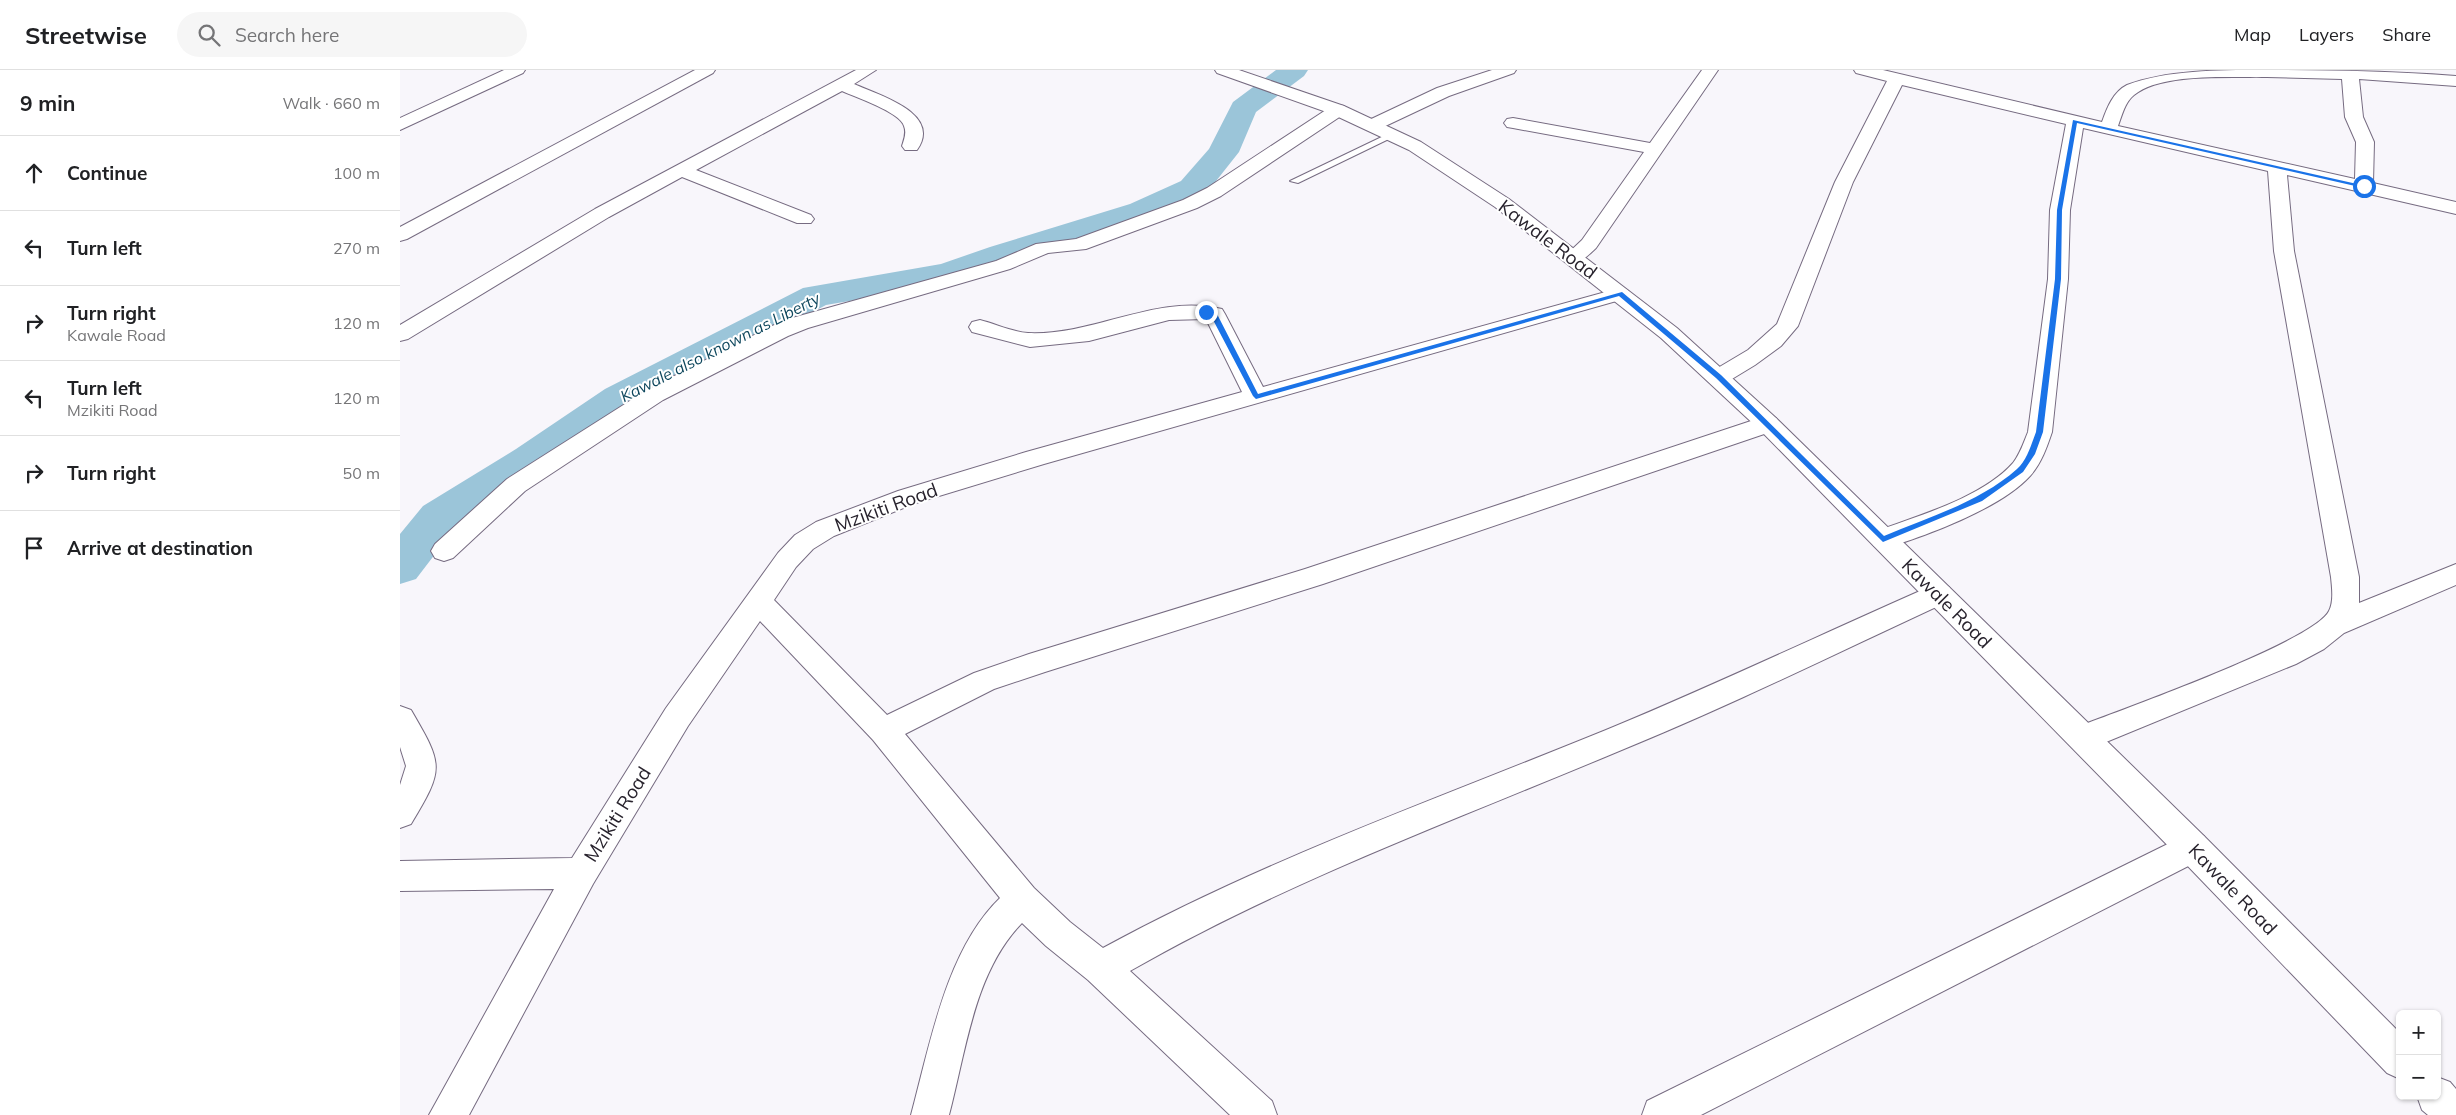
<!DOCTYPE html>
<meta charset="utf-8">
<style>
:root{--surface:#fff;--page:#f6f6f6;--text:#202124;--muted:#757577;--line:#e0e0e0}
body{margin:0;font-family:Mulish,sans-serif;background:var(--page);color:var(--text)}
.controls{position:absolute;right:15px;bottom:15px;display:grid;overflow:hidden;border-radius:8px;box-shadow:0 1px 4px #0004}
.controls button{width:45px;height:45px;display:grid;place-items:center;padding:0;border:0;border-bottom:1px solid var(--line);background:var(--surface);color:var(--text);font:25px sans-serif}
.stop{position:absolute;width:15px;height:15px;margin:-11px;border:4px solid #1a73e8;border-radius:50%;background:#fff}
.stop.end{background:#1a73e8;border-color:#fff;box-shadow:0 1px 5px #0008}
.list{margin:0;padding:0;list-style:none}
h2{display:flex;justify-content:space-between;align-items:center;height:65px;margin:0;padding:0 20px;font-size:21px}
h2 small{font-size:16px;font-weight:400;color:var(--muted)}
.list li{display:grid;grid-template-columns:32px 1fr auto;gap:15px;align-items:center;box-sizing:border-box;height:75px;padding:0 20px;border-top:1px solid var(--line)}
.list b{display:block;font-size:19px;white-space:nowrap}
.list p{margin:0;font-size:16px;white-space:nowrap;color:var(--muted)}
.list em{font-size:16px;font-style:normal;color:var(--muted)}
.icon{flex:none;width:28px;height:28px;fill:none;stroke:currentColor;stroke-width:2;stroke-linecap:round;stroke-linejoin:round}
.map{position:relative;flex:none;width:2056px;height:1045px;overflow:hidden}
header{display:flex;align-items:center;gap:30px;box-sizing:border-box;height:70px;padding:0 25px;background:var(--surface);border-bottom:1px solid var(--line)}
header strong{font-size:24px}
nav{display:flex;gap:28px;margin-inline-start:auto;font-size:18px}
.search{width:350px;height:45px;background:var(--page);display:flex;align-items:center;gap:12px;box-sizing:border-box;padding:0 18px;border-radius:28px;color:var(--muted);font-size:19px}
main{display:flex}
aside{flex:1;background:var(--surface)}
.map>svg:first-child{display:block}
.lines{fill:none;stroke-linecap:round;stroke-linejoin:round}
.river{fill:#9bc5d9;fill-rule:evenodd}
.lane-casing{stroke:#766b81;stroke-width:2}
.street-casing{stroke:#766b81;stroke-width:2}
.secondary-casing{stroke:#766b81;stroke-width:2}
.lane{fill:#fff;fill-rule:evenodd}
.street{fill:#fff;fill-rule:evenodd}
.secondary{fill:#fff;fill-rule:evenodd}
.route{fill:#1a73e8}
.labels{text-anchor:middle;stroke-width:4;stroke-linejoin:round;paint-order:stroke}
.far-water-label{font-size:16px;font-style:italic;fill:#0e475d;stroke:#fff}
.street-label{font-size:19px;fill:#28232d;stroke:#fff}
</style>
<header>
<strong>Streetwise</strong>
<div class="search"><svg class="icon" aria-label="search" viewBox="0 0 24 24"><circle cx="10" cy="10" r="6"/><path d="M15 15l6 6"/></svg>Search here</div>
<nav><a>Map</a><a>Layers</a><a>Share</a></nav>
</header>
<main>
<aside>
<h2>9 min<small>Walk · 660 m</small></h2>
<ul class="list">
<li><svg class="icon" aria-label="ahead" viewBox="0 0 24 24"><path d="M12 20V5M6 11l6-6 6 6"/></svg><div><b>Continue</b></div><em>100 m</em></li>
<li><svg class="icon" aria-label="left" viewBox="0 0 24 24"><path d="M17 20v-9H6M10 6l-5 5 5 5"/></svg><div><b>Turn left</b></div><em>270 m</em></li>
<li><svg class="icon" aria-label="right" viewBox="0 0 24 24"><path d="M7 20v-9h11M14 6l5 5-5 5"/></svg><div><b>Turn right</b><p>Kawale Road</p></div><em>120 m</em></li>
<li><svg class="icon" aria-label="left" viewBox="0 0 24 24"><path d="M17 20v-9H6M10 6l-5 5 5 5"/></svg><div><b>Turn left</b><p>Mzikiti Road</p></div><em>120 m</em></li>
<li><svg class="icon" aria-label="right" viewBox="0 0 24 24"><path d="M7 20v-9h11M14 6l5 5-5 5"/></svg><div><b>Turn right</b></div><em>50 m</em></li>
<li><svg class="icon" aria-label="arrive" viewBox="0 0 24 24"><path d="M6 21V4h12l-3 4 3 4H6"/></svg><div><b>Arrive at destination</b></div></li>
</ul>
</aside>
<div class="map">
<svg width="2056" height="1045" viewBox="0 0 2056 1045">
<rect width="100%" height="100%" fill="#f8f6fb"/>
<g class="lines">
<path class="river" d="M 876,0 L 908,0 L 904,6 L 856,42 L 839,82 L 805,125 L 754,148 L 614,191 L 561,212 L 426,235 L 233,337 L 146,399 L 55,458 L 16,509 L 0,514 L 0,464 L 23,436 L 116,379 L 205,319 L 403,218 L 541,194 L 590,177 L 730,134 L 781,111 L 809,79 L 833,32 Z"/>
<g class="lane-casing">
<path id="lane" d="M 990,63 L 997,65 L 898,113 L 890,111 Z"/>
</g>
<g class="street-casing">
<g id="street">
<path d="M 104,0 L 125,0 L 123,3 L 0,60 L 0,48 Z"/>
<path d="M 295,0 L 315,0 L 313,3 L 7,169 L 0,171 L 0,157 Z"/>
<path d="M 456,0 L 476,0 L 454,14 C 478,25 543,43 517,80 L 505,80 L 502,76 C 504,70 507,63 504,56 C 500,42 455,27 442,21 L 296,100 L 411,145 L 414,149 L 411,153 L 397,153 L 282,107 L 209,147 L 8,269 L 0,271 L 0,255 L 195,139 Z"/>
<path d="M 1092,0 L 1116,0 L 1114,3 L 1049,26 L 979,59 L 967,59 L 964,55 L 967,51 L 1037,18 Z"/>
<path d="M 1302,0 L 1318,0 L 1196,178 C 1186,187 1180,195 1167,191 L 1164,187 L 1182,170 L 1244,82 L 1113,58 L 1107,57 L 1104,53 L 1107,49 L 1113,48 L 1250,73 Z"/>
<path d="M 1454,0 L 1483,0 L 1702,52 C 1707,38 1713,22 1727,15 C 1767,0 1818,0 1862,0 C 1927,0 1991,1 2056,6 L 2056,16 L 1959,9 L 1963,47 L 1974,72 L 1973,113 L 2056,132 L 2056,144 L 1887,105 L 1894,181 L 1959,507 L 1959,533 L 2056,494 L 2056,515 L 1944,563 L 1924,579 L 1896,594 L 1694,677 L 1683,681 L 1672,677 L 1668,668 L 1672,659 C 1715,642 1914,572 1929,541 C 1934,531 1932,518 1931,507 L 1874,181 L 1868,101 L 1683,58 L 1670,140 L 1668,209 L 1652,362 C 1647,377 1641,394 1630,406 C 1600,439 1525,466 1483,479 L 1474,476 L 1470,469 L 1474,462 C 1517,446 1582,428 1613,393 C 1620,384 1624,372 1628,362 L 1648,209 L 1650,140 L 1666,54 L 1502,15 L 1453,112 L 1398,256 L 1381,276 L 1355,295 L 1327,312 L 1319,314 L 1311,312 L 1308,307 L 1311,302 L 1348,280 L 1377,254 L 1435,112 L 1487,11 L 1456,3 ZM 1867,7 L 1942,9 L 1945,47 L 1956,72 L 1955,109 L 1718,56 C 1722,45 1725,32 1734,25 C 1762,2 1832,8 1867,7 Z"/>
<path d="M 938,35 L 944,36 L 947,40 L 944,44 L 821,126 L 797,138 L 686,179 L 648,183 L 610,199 L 408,258 L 388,266 L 263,330 L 125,421 L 53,488 L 44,491 L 35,488 L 31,481 L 35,474 L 107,409 L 247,320 L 372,256 L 392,248 L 596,191 L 636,174 L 676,169 L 783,130 L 807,118 L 932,36 Z"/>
<path d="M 1220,218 L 1227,220 L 1231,224 L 1227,228 L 644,394 L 516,433 L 434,466 L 413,479 L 396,497 L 374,530 L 487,645 L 574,603 L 629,584 L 905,499 L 1360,348 L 1368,346 L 1376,348 L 1380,354 L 1376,360 L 923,514 L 645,602 L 594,619 L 505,664 L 634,818 L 670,852 L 703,878 C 864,790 1037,729 1206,660 C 1315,615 1422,564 1529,517 L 1539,514 L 1549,517 L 1553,524 L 1549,531 C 1441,581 1334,634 1224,679 C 1058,749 887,811 730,901 L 872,1031 L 877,1045 L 830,1045 L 688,910 L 646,876 L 622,853 C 574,902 566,981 549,1045 L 511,1045 C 530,975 546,880 600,828 L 473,670 L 360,551 L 288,656 L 193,814 L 69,1045 L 29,1045 L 154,819 L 0,821 L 0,791 L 172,788 L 266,638 L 378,483 L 395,465 L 416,452 L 498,421 L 626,382 L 842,322 L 806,249 L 769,250 L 689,271 L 630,277 L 572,262 L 569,257 L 572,252 L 580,250 C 596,254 612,262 628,263 C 694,266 757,223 822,239 L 825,244 L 863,317 Z"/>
<path d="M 0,636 L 11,640 C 43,695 45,698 11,754 L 0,758 L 0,715 L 6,696 L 0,677 Z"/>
<path d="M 1792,762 L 1804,766 L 1808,777 L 1804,788 L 1301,1045 L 1242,1045 L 1247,1031 Z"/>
</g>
</g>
<g class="secondary-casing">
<g id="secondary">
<path d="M 815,0 L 839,0 L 944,36 L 1021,72 L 1109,129 L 1277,258 L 1376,348 L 1804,766 L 2000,963 L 2000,1009 L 1987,1003 L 1780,788 L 1360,360 L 1261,268 L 1095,137 L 1009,80 L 932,44 L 817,3 Z"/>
<path d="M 2037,1007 L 2050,1012 L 2056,1019 L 2056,1045 L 2028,1045 L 2022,1040 L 2017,1026 L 2037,1026 Z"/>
</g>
</g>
<use href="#lane" class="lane"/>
<use href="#street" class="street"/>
<use href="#secondary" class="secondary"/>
</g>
<path class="route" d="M 1673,50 L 1966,116 L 1964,118 L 1677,53 L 1662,140 L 1661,209 L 1643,362 L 1635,384 L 1623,402 L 1582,431 L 1483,472 L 1316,308 L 1219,226 L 856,329 L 853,326 L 811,246 L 803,242 L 806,240 L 817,244 L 858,324 L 1222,222 L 1321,305 L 1484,466 C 1529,447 1580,432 1617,399 C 1627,390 1631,375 1636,362 L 1655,209 L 1657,140 Z"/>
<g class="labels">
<g class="far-water-label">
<text transform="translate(320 277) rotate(-27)" y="6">Kawale also known as Liberty</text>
</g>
<g class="street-label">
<text transform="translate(1148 169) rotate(37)" y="7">Kawale Road</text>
<text transform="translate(486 437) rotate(-20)" y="7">Mzikiti Road</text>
<text transform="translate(1547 533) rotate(45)" y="7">Kawale Road</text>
<text transform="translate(217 744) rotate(-58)" y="7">Mzikiti Road</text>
<text transform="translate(1833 819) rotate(46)" y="7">Kawale Road</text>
</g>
</g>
</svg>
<div class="controls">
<button>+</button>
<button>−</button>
</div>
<div class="stop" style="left:1964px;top:116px"></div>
<div class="stop end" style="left:806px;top:242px"></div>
</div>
</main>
